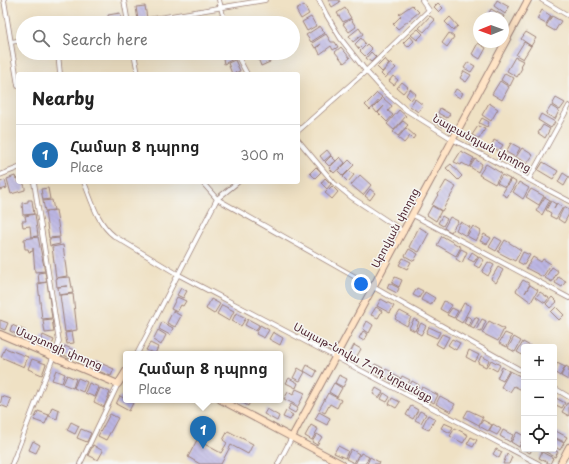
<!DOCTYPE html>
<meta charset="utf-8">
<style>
:root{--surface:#fff;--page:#f2f2f2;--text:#222;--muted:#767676;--line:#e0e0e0;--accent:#1f6fb2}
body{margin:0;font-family:"Playpen Sans","Noto Sans Armenian",sans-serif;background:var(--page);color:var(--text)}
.controls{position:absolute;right:12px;bottom:12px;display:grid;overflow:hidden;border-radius:4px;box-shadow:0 4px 16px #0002}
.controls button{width:36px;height:36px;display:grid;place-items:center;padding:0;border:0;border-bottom:1px solid var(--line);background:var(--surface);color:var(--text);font:20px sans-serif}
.compass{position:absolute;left:473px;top:12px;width:36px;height:36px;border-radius:50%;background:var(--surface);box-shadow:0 4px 16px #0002;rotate:269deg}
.you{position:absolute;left:361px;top:284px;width:14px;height:14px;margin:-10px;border:3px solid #fff;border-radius:50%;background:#1a73e8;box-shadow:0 0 0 6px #1a73e833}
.badge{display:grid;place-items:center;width:26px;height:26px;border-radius:50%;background:var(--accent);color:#fff;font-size:13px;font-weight:700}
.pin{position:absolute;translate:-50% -33px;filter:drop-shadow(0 1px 2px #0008)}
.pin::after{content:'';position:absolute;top:21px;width:14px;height:12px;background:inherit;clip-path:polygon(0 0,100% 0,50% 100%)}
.popup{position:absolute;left:123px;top:351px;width:160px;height:52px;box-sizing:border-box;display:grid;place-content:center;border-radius:4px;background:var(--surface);filter:drop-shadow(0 1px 3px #0005);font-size:13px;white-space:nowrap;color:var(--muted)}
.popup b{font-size:15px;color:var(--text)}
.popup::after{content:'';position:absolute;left:50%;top:100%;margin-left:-8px;border:8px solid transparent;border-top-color:var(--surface)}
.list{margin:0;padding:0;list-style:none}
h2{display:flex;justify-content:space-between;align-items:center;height:52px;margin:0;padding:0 16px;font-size:17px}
h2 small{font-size:13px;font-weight:400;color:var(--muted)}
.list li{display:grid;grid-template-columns:26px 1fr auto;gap:12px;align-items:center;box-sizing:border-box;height:60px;padding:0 16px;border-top:1px solid var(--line)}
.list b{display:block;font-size:15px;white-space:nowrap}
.list p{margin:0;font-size:13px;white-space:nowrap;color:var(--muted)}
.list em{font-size:13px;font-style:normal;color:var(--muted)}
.icon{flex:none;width:22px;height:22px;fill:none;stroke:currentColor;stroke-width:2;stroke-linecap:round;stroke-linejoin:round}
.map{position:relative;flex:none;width:569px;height:464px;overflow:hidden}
.search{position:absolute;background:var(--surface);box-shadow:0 4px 16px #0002;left:16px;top:16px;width:284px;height:44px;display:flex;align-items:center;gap:10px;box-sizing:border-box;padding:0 14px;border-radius:22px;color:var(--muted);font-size:15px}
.panel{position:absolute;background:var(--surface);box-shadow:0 4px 16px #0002;left:16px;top:72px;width:284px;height:112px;border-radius:4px}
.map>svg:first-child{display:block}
.building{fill:url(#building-back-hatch)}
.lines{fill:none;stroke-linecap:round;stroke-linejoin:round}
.street-casing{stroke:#9c8078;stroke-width:5.5}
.secondary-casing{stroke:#9c8078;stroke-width:8}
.street{stroke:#fff;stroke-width:4}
.secondary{stroke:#ffe4c6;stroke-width:6}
.labels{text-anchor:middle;stroke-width:3;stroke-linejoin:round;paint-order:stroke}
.street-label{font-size:11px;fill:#4a1f2b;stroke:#f6f6f2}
</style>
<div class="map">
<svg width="569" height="464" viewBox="0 0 569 464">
<defs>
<pattern id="building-back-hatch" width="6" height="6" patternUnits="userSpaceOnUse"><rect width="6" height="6" fill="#bcb6e3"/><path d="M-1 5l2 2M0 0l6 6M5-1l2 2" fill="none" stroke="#a39cc3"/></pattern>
</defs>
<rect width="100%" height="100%" fill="#f6f6f2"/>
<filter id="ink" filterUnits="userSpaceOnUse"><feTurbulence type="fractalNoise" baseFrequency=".025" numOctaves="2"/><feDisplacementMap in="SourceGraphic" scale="8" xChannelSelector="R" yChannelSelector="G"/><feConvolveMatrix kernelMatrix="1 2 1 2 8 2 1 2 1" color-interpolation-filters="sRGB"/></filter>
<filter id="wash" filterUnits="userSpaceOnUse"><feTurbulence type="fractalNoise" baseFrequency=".012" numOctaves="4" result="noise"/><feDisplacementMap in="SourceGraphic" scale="16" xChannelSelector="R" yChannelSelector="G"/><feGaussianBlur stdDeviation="0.9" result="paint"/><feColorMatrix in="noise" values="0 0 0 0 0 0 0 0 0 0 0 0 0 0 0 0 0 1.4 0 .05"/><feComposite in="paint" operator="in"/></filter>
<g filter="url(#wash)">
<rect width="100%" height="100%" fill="#efe1c4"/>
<g id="blocks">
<g class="building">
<path d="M 328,0 L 339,0 L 340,2 L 332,7 Z"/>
<path d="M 497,0 L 509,7 L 505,14 L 494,6 Z"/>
<path d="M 438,3 L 443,8 L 439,12 L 434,7 Z"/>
<path d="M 304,5 L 309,14 L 301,19 L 296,10 Z"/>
<path d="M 412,5 L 419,12 L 398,29 L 393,24 L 401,16 L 399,14 Z"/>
<path d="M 145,6 L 147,18 L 138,20 L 136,7 Z"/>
<path d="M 345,8 L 351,18 L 343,22 L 337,13 Z"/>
<path d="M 491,9 L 504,16 L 503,18 L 487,17 Z"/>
<path d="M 542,10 L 551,16 L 546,24 L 537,19 Z"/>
<path d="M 120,13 L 122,21 L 109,23 L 108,15 Z"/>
<path d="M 430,16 L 435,20 L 424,32 L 419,28 Z"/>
<path d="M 552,16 L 561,21 L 555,31 L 546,26 Z"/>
<path d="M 311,17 L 316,26 L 307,31 L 302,22 Z"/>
<path d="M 450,17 L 458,26 L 453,30 L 445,22 Z"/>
<path d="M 351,19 L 356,27 L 349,32 L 343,24 Z"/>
<path d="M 320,26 L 325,33 L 311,42 L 306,35 Z"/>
<path d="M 359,28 L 363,34 L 353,42 L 349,36 Z"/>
<path d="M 418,29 L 423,34 L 417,40 L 411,35 Z"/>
<path d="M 526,32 L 536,38 L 531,46 L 521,39 Z"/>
<path d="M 449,33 L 454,37 L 447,47 L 442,43 Z"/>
<path d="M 326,34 L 331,42 L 335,42 L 338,47 L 333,50 L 331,46 L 320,54 L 317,48 L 321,44 L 315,48 L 312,43 Z"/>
<path d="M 410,36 L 414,41 L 408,47 L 403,43 Z"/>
<path d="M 361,38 L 365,43 L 359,49 L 355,44 Z"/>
<path d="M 524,42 L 531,46 L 523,59 L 516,55 Z"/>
<path d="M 478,43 L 486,48 L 480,59 L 472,54 Z"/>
<path d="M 367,44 L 372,49 L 365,56 L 360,51 Z"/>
<path d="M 341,47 L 350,58 L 344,63 L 335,52 Z"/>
<path d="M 371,52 L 376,57 L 371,62 L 366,58 Z"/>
<path d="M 233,53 L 235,58 L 224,64 L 223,58 Z"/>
<path d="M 256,53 L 266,53 L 270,62 L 261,66 Z"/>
<path d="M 515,57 L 523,61 L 520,66 L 522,68 L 517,77 L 507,71 Z"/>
<path d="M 385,59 L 389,64 L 382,72 L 377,67 Z"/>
<path d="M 235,60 L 240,71 L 232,74 L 228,63 Z"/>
<path d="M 468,62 L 475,66 L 471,72 L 464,68 Z"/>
<path d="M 391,63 L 396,68 L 385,78 L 381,74 Z"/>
<path d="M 464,71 L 471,75 L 466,82 L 460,78 Z"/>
<path d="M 505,73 L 514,78 L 510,86 L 501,80 Z"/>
<path d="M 393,76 L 398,80 L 394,85 L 389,81 Z"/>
<path d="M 500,81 L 509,87 L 502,100 L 492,94 Z"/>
<path d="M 402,82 L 408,87 L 403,93 L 397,88 Z"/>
<path d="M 410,89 L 416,94 L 411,100 L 406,95 Z"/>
<path d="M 456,89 L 463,93 L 460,98 L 453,94 Z"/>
<path d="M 377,93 L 382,97 L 370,110 L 365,105 Z"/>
<path d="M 383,98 L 392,106 L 388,111 L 393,115 L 387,122 L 378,113 L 385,105 L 377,113 L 373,108 Z"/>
<path d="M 556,98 L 565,103 L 560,110 L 552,105 Z"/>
<path d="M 415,99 L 423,105 L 418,112 L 410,106 Z"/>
<path d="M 489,103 L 498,109 L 491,121 L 482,115 Z"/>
<path d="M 551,106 L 559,111 L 555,119 L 546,114 Z"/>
<path d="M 440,108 L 450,114 L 447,118 L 438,113 Z"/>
<path d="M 399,110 L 406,116 L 394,130 L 387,124 Z"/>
<path d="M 541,114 L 555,122 L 551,128 L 538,120 Z"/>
<path d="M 437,115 L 446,121 L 443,127 L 433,121 Z"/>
<path d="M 482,118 L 489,122 L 487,127 L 479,123 Z"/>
<path d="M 403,121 L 408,125 L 398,136 L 393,132 Z"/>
<path d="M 543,125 L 550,129 L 545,138 L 538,133 Z"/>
<path d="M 478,126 L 485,129 L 479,139 L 472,135 Z"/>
<path d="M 406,128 L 415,136 L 413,139 L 410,136 L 404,143 L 398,138 Z"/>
<path d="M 468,135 L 475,139 L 473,144 L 466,139 Z"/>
<path d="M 494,140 L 503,145 L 499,151 L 491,147 Z"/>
<path d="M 511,143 L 520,148 L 515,157 L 506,152 Z"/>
<path d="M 522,148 L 533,155 L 527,164 L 516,157 Z"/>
<path d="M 327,150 L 331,155 L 324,161 L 320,156 Z"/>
<path d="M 461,151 L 474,158 L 469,167 L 462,163 L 461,165 L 454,162 Z"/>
<path d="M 331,156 L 336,161 L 329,166 L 325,162 Z"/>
<path d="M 340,157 L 345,163 L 334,173 L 329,168 Z"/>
<path d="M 475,159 L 482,164 L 478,172 L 470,167 Z"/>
<path d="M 349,160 L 354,165 L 343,176 L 338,171 Z"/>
<path d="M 543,162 L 558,171 L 553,179 L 538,170 Z"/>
<path d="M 451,164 L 462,176 L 458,180 L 446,168 Z"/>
<path d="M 486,164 L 501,173 L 495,184 L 479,175 Z"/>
<path d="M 316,167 L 321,172 L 315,178 L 310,173 Z"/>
<path d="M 349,171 L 354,175 L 348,182 L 343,177 Z"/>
<path d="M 563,173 L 569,177 L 564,186 L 558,182 Z"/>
<path d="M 360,175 L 371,185 L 363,195 L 351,185 Z"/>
<path d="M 502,175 L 510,179 L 505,187 L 497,183 Z"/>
<path d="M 15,176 L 16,179 L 18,178 L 18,182 L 23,182 L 25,187 L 25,190 L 11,194 L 7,179 Z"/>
<path d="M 325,178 L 331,184 L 327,189 L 321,183 Z"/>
<path d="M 511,179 L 516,182 L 507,197 L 502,194 Z"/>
<path d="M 5,180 L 7,188 L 0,190 L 0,182 Z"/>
<path d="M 446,181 L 456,187 L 442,211 L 432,205 Z"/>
<path d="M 519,182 L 529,188 L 523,199 L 513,192 Z"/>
<path d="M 332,186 L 338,192 L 332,199 L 325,193 Z"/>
<path d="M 48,188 L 50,199 L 43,200 L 41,189 Z"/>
<path d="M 370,189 L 375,193 L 370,200 L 365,196 Z"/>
<path d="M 531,189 L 544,196 L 539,205 L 526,197 Z"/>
<path d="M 545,197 L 550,200 L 542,215 L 536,211 Z"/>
<path d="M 28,200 L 32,200 L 34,214 L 23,215 L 22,203 L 28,202 Z"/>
<path d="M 52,200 L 54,210 L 45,211 L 43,201 Z"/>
<path d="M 551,201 L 556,204 L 554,208 L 557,203 L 563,207 L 556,219 L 550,216 L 551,213 L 546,210 Z"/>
<path d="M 432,206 L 441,211 L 436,221 L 427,215 Z"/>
<path d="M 564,207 L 569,210 L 569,214 L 564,223 L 558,219 Z"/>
<path d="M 56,210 L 60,237 L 49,238 L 45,212 Z"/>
<path d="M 35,214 L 38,236 L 31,237 L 30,226 L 23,227 L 22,221 L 26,221 L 25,216 Z"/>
<path d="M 442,216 L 447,219 L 443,226 L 438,223 Z"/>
<path d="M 450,217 L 458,221 L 451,232 L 444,228 Z"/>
<path d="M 460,222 L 470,227 L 466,236 L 456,230 Z"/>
<path d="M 473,226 L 481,231 L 476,241 L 467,236 Z"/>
<path d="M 419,227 L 429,233 L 419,252 L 409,247 Z"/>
<path d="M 484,234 L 491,238 L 487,244 L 480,241 Z"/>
<path d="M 442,236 L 461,247 L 456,256 L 437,245 Z"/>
<path d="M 38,237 L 45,271 L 35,272 L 33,248 L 33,251 L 29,252 L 28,249 L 25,249 L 24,239 Z"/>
<path d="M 495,237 L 502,241 L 496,251 L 489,247 Z"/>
<path d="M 59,238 L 60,244 L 50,246 L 49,239 Z"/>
<path d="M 505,240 L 521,250 L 515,261 L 498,252 Z"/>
<path d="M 63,245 L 67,276 L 56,278 L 52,247 Z"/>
<path d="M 409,249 L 418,254 L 414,261 L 405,256 Z"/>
<path d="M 461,249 L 467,252 L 462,263 L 456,259 Z"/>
<path d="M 472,252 L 478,256 L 474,262 L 468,259 Z"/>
<path d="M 523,252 L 530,255 L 524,265 L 518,262 Z"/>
<path d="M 479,257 L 484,260 L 479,268 L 474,265 Z"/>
<path d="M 533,257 L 541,262 L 543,259 L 551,264 L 543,277 L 526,268 Z"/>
<path d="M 403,258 L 411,262 L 407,269 L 399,265 Z"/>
<path d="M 488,262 L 494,265 L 488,276 L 482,272 Z"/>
<path d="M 498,267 L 503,270 L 496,283 L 491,279 Z"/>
<path d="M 552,267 L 558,271 L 552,282 L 545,278 Z"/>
<path d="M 45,272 L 47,282 L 39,283 L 38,273 Z"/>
<path d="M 70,277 L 73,293 L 59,295 L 58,287 L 67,286 L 57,287 L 56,278 Z"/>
<path d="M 395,277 L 402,280 L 399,287 L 392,283 Z"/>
<path d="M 558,277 L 566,281 L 562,287 L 555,283 Z"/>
<path d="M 523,280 L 530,284 L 525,293 L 530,285 L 538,290 L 531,302 L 516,291 Z"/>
<path d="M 47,282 L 52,318 L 42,319 L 38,284 Z"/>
<path d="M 389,283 L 399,288 L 397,293 L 387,288 Z"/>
<path d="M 181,288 L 187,291 L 183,298 L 177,295 Z"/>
<path d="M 417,288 L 423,291 L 419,298 L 413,295 Z"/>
<path d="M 425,292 L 435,298 L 431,305 L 421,300 Z"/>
<path d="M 540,292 L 549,298 L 545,303 L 536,297 Z"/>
<path d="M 73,294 L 77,330 L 65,332 L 60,295 Z"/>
<path d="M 177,297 L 186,301 L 183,306 L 181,305 L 177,312 L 171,309 Z"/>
<path d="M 552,297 L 557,302 L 550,308 L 546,304 Z"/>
<path d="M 211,299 L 220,304 L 214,314 L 206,309 Z"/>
<path d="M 381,299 L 394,306 L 390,313 L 377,306 Z"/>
<path d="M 444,301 L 452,305 L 447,313 L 440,309 Z"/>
<path d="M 464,303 L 471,306 L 462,323 L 455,319 Z"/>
<path d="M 222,305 L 234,311 L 229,321 L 217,314 Z"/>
<path d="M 376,307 L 382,311 L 378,318 L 371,315 Z"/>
<path d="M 556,307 L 564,315 L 559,320 L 551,312 Z"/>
<path d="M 452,308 L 458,311 L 454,318 L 447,315 Z"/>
<path d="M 173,311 L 181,316 L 175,327 L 167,323 Z"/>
<path d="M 400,311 L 411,317 L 407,326 L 395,319 Z"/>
<path d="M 236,313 L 246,318 L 241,326 L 232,321 Z"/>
<path d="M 467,316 L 472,319 L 469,326 L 464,323 Z"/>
<path d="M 475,317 L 479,319 L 474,329 L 470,327 Z"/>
<path d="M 52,319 L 54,332 L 45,333 L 43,320 Z"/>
<path d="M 248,319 L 259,325 L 256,331 L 245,325 Z"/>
<path d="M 414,319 L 419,322 L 415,331 L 409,328 Z"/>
<path d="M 482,319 L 486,321 L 481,332 L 476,330 Z"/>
<path d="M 0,320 L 8,323 L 5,330 L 0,328 Z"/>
<path d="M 367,321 L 373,325 L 369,333 L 363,329 Z"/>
<path d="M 489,321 L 504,329 L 498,341 L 482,333 Z"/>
<path d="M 162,322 L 173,328 L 170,335 L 159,329 Z"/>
<path d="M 421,323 L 426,326 L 421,335 L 416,332 Z"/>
<path d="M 12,325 L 26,331 L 24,338 L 10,331 Z"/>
<path d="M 260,325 L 269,330 L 264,338 L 256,334 Z"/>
<path d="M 429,327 L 440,332 L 437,338 L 426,333 Z"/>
<path d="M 158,330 L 166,335 L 161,345 L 153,340 Z"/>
<path d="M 363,331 L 368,334 L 364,341 L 359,338 Z"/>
<path d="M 72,332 L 74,343 L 67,344 L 65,333 Z"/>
<path d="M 273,332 L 283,338 L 280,345 L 269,339 Z"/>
<path d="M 505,333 L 512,336 L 507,347 L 499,343 Z"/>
<path d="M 442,334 L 449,337 L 443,348 L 436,344 Z"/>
<path d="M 43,335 L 54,340 L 50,350 L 39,345 Z"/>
<path d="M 514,337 L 521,341 L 515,352 L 508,348 Z"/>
<path d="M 452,339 L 460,343 L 456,350 L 448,345 Z"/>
<path d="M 523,342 L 532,347 L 524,347 L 524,356 L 517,352 Z"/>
<path d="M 150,343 L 158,347 L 155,354 L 146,350 Z"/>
<path d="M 354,345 L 361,349 L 354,361 L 348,357 Z"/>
<path d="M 65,346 L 76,351 L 73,359 L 61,354 Z"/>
<path d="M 5,348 L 28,357 L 24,367 L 1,357 Z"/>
<path d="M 469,350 L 479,355 L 475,362 L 466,357 Z"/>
<path d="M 481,356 L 489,360 L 486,367 L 478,363 Z"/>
<path d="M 32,359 L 46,364 L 42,375 L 28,369 Z"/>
<path d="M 491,360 L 500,365 L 497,371 L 488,366 Z"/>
<path d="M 96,361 L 114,369 L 111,376 L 93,369 Z"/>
<path d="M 557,363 L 565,367 L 560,376 L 554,372 Z"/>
<path d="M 375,364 L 383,368 L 379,375 L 372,371 Z"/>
<path d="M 307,365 L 317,371 L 314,377 L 304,371 Z"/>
<path d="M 566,366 L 569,368 L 568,380 L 561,376 Z"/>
<path d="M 502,367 L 509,371 L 503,381 L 497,378 Z"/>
<path d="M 298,368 L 305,372 L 300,381 L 293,378 Z"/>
<path d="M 386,369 L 392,372 L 388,379 L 382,376 Z"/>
<path d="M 56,370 L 65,374 L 62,383 L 52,380 Z"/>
<path d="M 510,371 L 524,378 L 524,391 L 514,386 L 510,392 L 501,387 Z"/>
<path d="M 67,375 L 76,379 L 73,388 L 63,384 Z"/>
<path d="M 339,375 L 347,379 L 343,387 L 335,383 Z"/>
<path d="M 394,375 L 400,378 L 396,384 L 390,381 Z"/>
<path d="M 402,376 L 410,380 L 405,388 L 398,384 Z"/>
<path d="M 78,378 L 87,382 L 83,392 L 74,388 Z"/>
<path d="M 289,378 L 298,383 L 296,388 L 286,383 Z"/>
<path d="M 412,381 L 419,385 L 415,393 L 408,389 Z"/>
<path d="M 89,383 L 99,387 L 95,397 L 85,393 Z"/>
<path d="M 334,383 L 342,388 L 337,397 L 329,392 Z"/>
<path d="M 422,387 L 438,395 L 434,403 L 417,394 Z"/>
<path d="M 100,388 L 110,392 L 104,407 L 94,402 Z"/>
<path d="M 376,388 L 383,392 L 379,398 L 373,394 Z"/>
<path d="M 296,389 L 305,393 L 298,406 L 284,399 L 288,392 L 293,395 Z"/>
<path d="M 328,393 L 341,400 L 337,408 L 330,404 L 325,413 L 319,410 Z"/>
<path d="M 384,393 L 390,397 L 387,402 L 381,399 Z"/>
<path d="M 2,396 L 11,399 L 8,408 L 0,405 Z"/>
<path d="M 120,396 L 133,403 L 129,411 L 116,404 Z"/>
<path d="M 440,396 L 455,404 L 451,412 L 436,404 Z"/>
<path d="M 392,398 L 400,402 L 396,408 L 389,404 Z"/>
<path d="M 556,398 L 565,403 L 562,408 L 554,404 Z"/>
<path d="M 240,400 L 251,400 L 248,406 L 240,401 Z"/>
<path d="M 567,403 L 569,404 L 569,416 L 562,412 Z"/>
<path d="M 291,404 L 298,408 L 295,413 L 288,409 Z"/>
<path d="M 411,406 L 418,410 L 413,419 L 406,415 Z"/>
<path d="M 52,407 L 59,410 L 57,419 L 49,416 Z"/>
<path d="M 267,409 L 279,416 L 277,421 L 264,414 Z"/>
<path d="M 468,410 L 483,417 L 479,425 L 464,417 Z"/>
<path d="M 38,411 L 49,415 L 45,424 L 34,420 Z"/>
<path d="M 286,411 L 293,415 L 290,420 L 283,417 Z"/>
<path d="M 420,411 L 426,414 L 421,423 L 415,420 Z"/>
<path d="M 319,412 L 330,418 L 327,425 L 315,419 Z"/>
<path d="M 110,414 L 118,418 L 106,440 L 98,436 Z"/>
<path d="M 428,415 L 435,419 L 429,430 L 422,427 Z"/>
<path d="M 483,420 L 492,425 L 488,431 L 479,426 Z"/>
<path d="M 71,422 L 79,426 L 75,434 L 67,430 Z"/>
<path d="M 444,423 L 453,427 L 450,433 L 441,428 Z"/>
<path d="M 493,424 L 501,429 L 497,435 L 489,431 Z"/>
<path d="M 311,425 L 318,429 L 312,440 L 305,436 Z"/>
<path d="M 455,428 L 468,435 L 463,443 L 450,436 Z"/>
<path d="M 81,429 L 91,433 L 87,442 L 77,438 Z"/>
<path d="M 503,430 L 513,435 L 510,442 L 500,436 Z"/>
<path d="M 554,430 L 567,437 L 564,442 L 554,437 Z"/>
<path d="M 228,431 L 253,444 L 248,454 L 231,445 L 221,464 L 200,464 L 188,457 L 197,440 L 221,453 L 227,443 L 223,440 Z"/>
<path d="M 517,432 L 524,436 L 519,447 L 511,442 Z"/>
<path d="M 317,434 L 322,437 L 317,445 L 312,442 Z"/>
<path d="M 471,437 L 477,440 L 473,447 L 467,444 Z"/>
<path d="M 554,438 L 564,443 L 560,450 L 554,446 Z"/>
<path d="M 524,440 L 524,449 L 532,449 L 530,453 L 520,448 Z"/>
<path d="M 33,441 L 40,445 L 36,453 L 29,450 Z"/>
<path d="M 93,445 L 103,451 L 98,460 L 88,455 Z"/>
<path d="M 338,446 L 348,451 L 345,458 L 334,453 Z"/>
<path d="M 351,449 L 359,454 L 354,463 L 346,459 Z"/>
<path d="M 496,449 L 502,452 L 499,458 L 493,454 Z"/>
<path d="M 545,449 L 553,449 L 558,452 L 555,457 L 544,451 Z"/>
<path d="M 542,452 L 553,458 L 550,464 L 539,458 Z"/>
<path d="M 361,453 L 369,457 L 365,464 L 355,464 Z"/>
<path d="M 507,454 L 512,457 L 509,464 L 503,464 Z"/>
<path d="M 370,457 L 379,462 L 378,464 L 367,464 Z"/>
</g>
</g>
</g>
<g filter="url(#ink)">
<use href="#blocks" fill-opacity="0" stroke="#9c8078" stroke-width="1"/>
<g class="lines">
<g class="street-casing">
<g id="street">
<path d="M 4,0 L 18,86"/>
<path d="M 124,0 L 128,23"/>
<path d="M 219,0 L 225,23"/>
<path d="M 319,0 L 326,14 L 341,39 L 366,71 L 384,91 L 406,110 L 454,140 L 569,201"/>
<path d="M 542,0 L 569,16"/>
<path d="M 129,23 L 265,0"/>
<path d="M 11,42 L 23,40"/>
<path d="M 58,53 L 60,74"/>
<path d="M 134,53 L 138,74"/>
<path d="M 236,53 L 247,74"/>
<path d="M 298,131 L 366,71 L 429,10 L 422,0"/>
<path d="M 298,140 L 334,183 L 351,197 L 404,232"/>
<path d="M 0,175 L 18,168"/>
<path d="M 529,179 L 569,106"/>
<path d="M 84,182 C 92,201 97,223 114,236 L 179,275 L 539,464"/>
<path d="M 202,182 L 217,199 L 524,372"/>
<path d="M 413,215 L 569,298"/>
<path d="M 137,354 L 217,199 L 238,182"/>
<path d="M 554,388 L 569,397"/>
<path d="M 12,464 L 59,342 L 34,182"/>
<path d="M 80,464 L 118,384"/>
<path d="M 278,464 L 292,437"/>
</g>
</g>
<g class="secondary-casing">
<g id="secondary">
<path d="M 0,334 L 118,384 L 126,371"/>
<path d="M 221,400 L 342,464"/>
<path d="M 292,437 L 528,0"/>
<path d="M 560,464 L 569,447"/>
</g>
</g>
<use href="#street" class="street"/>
<use href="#secondary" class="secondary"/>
</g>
</g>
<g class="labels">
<g class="street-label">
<text transform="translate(482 143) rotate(28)" y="4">Նալբանդյան փողոց</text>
<text transform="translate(395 228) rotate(-62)" y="4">Աբովյան փողոց</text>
<text transform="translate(59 348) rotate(23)" y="4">Մաշտոցի փողոց</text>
<text transform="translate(363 362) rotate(28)" y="4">Սայաթ-Նովա 7-րդ նրբանցք</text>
</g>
</g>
</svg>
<div class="controls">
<button>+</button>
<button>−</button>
<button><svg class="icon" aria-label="locate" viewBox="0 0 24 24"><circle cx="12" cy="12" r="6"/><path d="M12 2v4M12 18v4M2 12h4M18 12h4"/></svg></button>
</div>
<svg class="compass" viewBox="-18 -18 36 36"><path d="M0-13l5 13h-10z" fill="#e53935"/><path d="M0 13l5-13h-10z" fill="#767676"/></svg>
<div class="you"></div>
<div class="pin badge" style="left:203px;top:449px">1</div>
<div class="popup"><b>Համար 8 դպրոց</b>Place</div>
<div class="search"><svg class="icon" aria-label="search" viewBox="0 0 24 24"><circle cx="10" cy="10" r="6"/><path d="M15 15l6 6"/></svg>Search here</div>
<section class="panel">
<h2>Nearby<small></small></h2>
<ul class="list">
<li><span class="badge">1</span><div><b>Համար 8 դպրոց</b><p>Place</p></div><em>300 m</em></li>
</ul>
</section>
</div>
